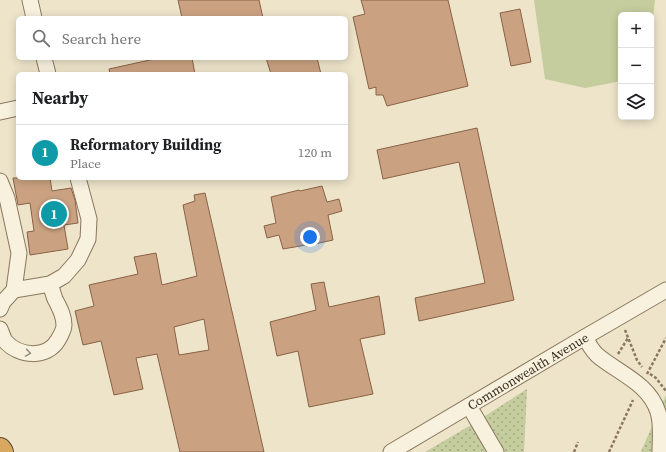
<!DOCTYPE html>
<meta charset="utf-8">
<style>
:root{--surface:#fff;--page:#f2f2f2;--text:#202124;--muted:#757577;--line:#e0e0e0;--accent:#973331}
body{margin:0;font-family:"Source Serif 4",serif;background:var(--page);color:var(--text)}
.controls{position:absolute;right:12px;top:12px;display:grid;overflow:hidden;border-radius:6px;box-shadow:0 2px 10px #0003}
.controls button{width:36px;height:36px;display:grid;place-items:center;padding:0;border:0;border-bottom:1px solid var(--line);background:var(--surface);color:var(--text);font:20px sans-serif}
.you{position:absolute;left:310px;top:237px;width:14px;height:14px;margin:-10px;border:3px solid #fff;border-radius:50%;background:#1a73e8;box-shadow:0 0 0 6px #1a73e833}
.badge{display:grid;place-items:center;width:26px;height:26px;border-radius:50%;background:var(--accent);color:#fff;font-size:13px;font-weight:700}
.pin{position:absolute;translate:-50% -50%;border:2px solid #fff;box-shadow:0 1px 4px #0006}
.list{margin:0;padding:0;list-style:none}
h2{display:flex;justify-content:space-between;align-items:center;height:52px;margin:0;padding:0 16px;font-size:17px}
h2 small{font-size:13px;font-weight:400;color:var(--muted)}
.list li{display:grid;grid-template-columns:26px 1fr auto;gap:12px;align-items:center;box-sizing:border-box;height:56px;padding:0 16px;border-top:1px solid var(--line)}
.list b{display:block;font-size:15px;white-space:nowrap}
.list p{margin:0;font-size:13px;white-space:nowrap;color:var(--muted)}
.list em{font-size:13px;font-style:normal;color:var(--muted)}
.icon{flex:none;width:22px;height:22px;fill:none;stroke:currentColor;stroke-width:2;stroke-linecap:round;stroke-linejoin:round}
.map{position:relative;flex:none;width:666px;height:452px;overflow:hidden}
.search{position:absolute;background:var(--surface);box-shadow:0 2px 10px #0003;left:16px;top:16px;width:332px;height:44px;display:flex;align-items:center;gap:10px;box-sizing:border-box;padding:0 14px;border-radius:6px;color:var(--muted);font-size:15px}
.panel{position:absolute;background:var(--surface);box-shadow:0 2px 10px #0003;left:16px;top:72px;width:332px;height:108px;border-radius:6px}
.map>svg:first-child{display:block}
.park{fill:url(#park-dots)}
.pitch{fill:#c5cc9e}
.building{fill:#caa282;stroke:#896245;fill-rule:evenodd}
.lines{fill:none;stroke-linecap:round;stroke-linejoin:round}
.minor-casing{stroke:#8a775f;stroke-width:17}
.highway-casing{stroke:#594632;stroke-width:24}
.path{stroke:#8a775f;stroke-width:2.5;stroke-dasharray:3 2;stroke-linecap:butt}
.minor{stroke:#f8f1de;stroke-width:15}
.highway{stroke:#d8a760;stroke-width:22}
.oneway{stroke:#9a9080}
.labels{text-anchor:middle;stroke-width:4;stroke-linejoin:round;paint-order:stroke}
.street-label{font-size:13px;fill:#3b2f22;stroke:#f5eeda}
</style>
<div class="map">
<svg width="666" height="452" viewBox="0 0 666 452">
<defs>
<pattern id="park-dots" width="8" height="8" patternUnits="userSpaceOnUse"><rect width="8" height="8" fill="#c5cc9e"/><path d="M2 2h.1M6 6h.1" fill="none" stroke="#a1a680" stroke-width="1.8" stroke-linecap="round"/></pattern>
</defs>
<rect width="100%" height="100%" fill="#eee4ca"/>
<g class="park">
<path d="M 527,389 L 524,452 L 425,452 L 471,425 Z"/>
<path d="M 666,395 L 666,452 L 641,452 L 642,449 Z"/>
</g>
<path class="pitch" d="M 534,0 L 655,0 L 651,36 L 651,15 L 621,15 L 621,81 L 585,88 L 545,79 Z"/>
<g class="building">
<path d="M 178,0 L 259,0 L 263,18 L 182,18 Z"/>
<path d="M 361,0 L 448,0 L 468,86 L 387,106 L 383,95 L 376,95 L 376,87 L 369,89 L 353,17 L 365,14 Z"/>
<path d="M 520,9 L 531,62 L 511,66 L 500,13 Z"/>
<path d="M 159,58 L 192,58 L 195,74 L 110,74 L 109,69 Z"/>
<path d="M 266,58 L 317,58 L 321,74 L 271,74 Z"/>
<path d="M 477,128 L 514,300 L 419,321 L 415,298 L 485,283 L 459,162 L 383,179 L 377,150 Z"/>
<path d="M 13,178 L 50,178 L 52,191 L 71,188 L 75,200 L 78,223 L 64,225 L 68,249 L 30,255 L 27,232 L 34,231 L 30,203 L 18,205 Z"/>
<path d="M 322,186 L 327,202 L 339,199 L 342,211 L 328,215 L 333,240 L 306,246 L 306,245 L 283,249 L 279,235 L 267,238 L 264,226 L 276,223 L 271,197 L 299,190 L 300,191 Z"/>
<path d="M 205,193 L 264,452 L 180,452 L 157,354 L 136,358 L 143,389 L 114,395 L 101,341 L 83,345 L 75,311 L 94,306 L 89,285 L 138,274 L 134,257 L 156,253 L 162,285 L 197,276 L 183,205 L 195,201 L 194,195 ZM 204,319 L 209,350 L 179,355 L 174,327 Z"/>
<path d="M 324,282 L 329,307 L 379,296 L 385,334 L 360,339 L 373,394 L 309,407 L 298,351 L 277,356 L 270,322 L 316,310 L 311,284 Z"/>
</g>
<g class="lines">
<g class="minor-casing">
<g id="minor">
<path d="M 30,0 L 34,18"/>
<path d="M 44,58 L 48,74"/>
<path d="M 0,112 L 18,108"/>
<path d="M 0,181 L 7,198 L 19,253 L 14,290"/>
<path d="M 0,309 L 3,302 L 14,290 L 50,284 L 64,276 L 78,260 L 88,239 L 89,219 L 78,178"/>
<path d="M 0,329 C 2,333 3,338 5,341 C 19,357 47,359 58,340 C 61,335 64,330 64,325 C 64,315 59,307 55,299 C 53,294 52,289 50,284"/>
<path d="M 585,337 C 588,343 592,350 597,355 C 618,373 649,383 658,412 C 662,425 660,439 660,452"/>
<path d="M 469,406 L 496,452"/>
<path id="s1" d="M 391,452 L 585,337 L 666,290"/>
</g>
</g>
<g class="highway-casing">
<path id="highway" d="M 0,449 L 2,452"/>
</g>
<g class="path">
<path d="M 625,330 L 637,360 L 642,367"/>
<path d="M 618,354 L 628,338"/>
<path d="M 647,374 L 666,338"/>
<path d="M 650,374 L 656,378 L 666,391"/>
<path d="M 574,452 L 578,442"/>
<path d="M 609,452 L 633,400"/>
</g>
<use href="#minor" class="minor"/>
<use href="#highway" class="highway"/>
</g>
<defs><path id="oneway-chevron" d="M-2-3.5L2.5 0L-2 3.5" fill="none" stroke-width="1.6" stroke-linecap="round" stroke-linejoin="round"/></defs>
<use class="oneway" href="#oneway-chevron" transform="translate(28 353) rotate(9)"/>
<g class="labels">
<g class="street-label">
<text dy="5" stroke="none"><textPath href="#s1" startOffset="159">Commonwealth Avenue</textPath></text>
</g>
</g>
</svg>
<div class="controls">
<button>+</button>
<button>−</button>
<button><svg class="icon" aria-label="layers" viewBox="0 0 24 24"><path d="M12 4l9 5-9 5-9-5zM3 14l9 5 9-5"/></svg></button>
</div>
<div class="you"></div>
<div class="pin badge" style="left:54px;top:214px;background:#0f9aa8">1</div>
<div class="search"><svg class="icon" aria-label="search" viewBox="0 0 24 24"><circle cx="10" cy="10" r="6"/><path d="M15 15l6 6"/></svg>Search here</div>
<section class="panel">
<h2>Nearby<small></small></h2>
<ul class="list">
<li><span class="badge" style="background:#0f9aa8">1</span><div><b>Reformatory Building</b><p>Place</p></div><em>120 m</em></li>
</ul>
</section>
</div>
